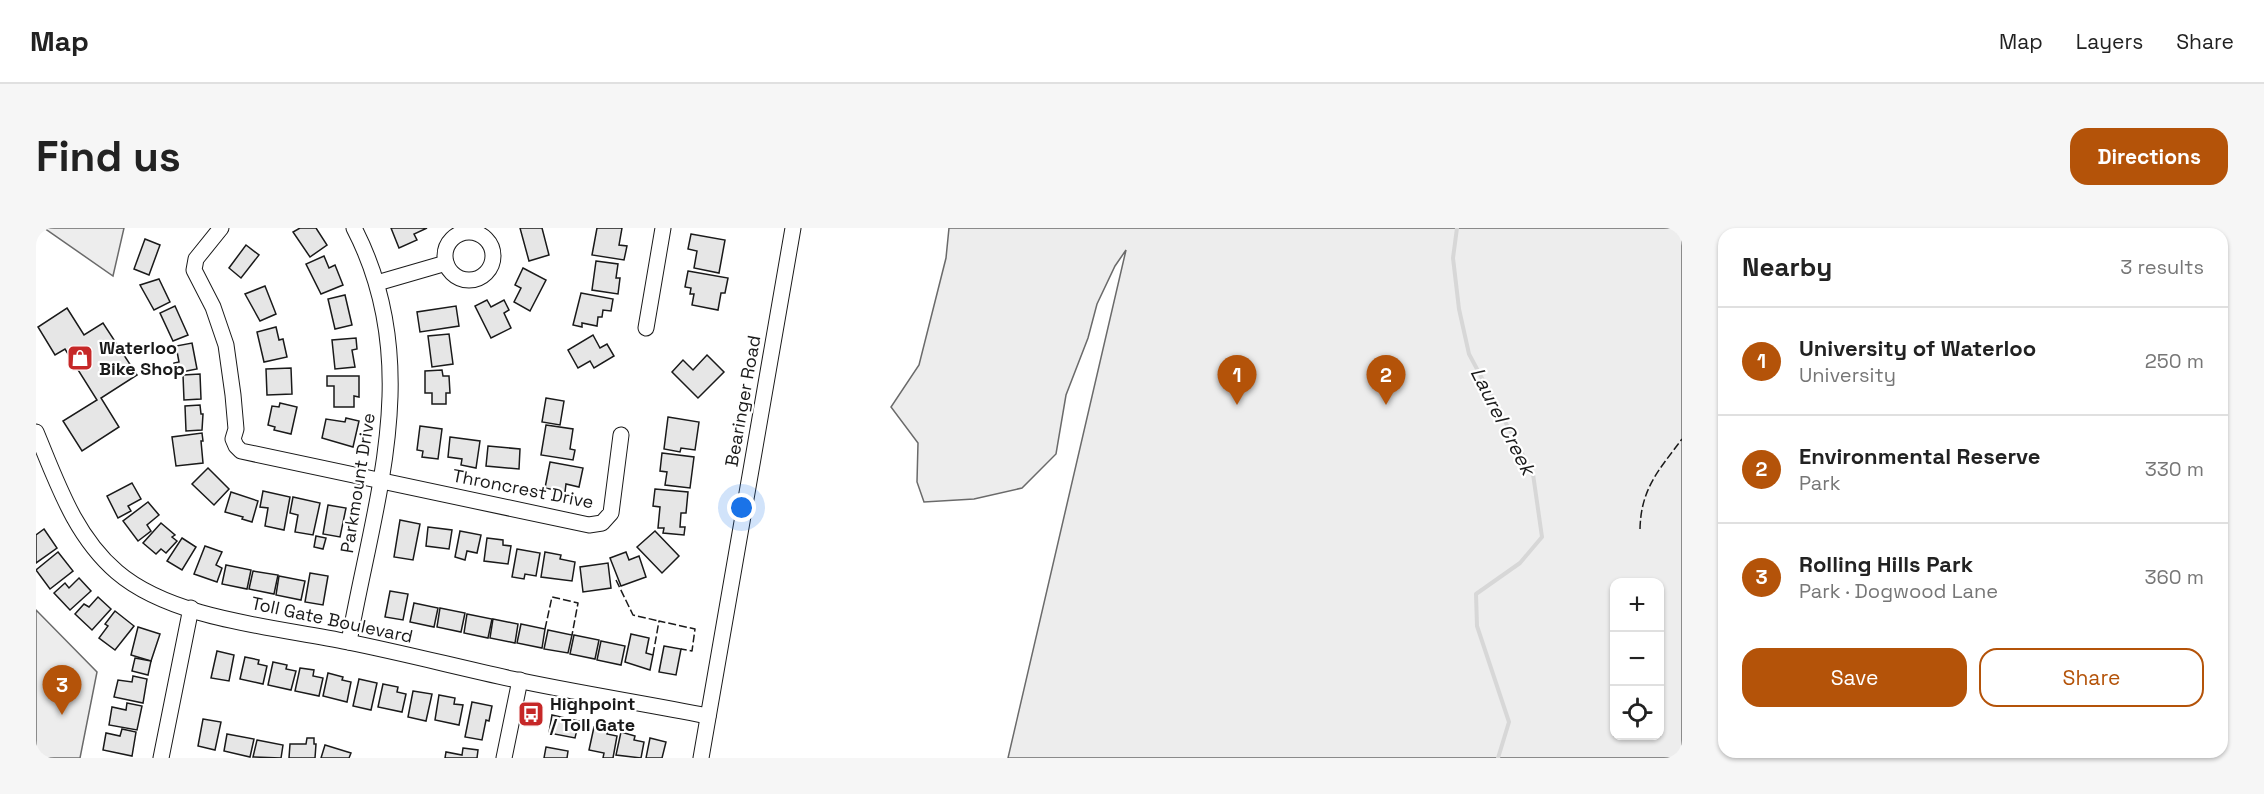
<!DOCTYPE html>
<meta charset="utf-8">
<style>
:root{--surface:#fff;--page:#f6f6f6;--text:#222;--muted:#767676;--line:#e0e0e0;--accent:#b45309}
body{margin:0;font-family:"Space Grotesk",sans-serif;background:var(--page);color:var(--text)}
.controls{position:absolute;right:18px;bottom:18px;display:grid;overflow:hidden;border-radius:12px;box-shadow:0 2px 4px #0004}
.controls button{width:54px;height:54px;display:grid;place-items:center;padding:0;border:0;border-bottom:2px solid var(--line);background:var(--surface);color:var(--text);font:30px sans-serif}
.you{position:absolute;left:706px;top:280px;width:21px;height:21px;margin:-15px;border:4px solid #fff;border-radius:50%;background:#1a73e8;box-shadow:0 0 0 9px #1a73e833}
.badge{display:grid;place-items:center;width:39px;height:39px;border-radius:50%;background:var(--accent);color:#fff;font-size:20px;font-weight:700}
.pin{position:absolute;translate:-50% -50px;filter:drop-shadow(0 2px 3px #0008)}
.pin::after{content:'';position:absolute;top:32px;width:21px;height:18px;background:inherit;clip-path:polygon(0 0,100% 0,50% 100%)}
.list{margin:0;padding:0;list-style:none}
h2{display:flex;justify-content:space-between;align-items:center;height:78px;margin:0;padding:0 24px;font-size:26px}
h2 small{font-size:20px;font-weight:400;color:var(--muted)}
.list li{display:grid;grid-template-columns:39px 1fr auto;gap:18px;align-items:center;box-sizing:border-box;height:108px;padding:0 24px;border-top:2px solid var(--line)}
.list b{display:block;font-size:22px;white-space:nowrap}
.list p{margin:0;font-size:20px;white-space:nowrap;color:var(--muted)}
.list em{font-size:20px;font-style:normal;color:var(--muted)}
.actions{display:flex;gap:12px;padding:18px 24px}
.actions a{flex:1;padding:14px 0;border:2px solid var(--accent);border-radius:18px;text-align:center;font-size:21px;color:var(--accent)}
.actions .main{background:var(--accent);color:#fff}
.icon{flex:none;width:33px;height:33px;fill:none;stroke:currentColor;stroke-width:2;stroke-linecap:round;stroke-linejoin:round}
.map{position:relative;flex:none;width:1646px;height:530px;overflow:hidden;border-radius:18px}
header{display:flex;align-items:center;gap:36px;box-sizing:border-box;height:84px;padding:0 30px;background:var(--surface);border-bottom:2px solid var(--line)}
header strong{font-size:28px}
nav{display:flex;gap:33px;margin-inline-start:auto;font-size:21px}
.intro{display:flex;align-items:center;justify-content:space-between;box-sizing:border-box;height:144px;padding:0 36px}
h1{margin:0;font-size:42px}
.button{padding:15px 27px;border-radius:18px;background:var(--accent);color:#fff;font-size:21px;font-weight:700}
main{display:flex;gap:36px;padding:0 36px}
aside{flex:1;background:var(--surface);border-radius:18px;box-shadow:0 2px 4px #0004}
.map>svg:first-child{display:block}
.green{fill:#ededed;stroke:#6a6a6a;stroke-width:1.5;fill-rule:evenodd}
.lines{fill:none;stroke-linecap:round;stroke-linejoin:round}
.stream{stroke:#d7d7d7;stroke-width:4}
.building{fill:#e6e6e6;stroke:#1a1a1a;stroke-width:1.5}
.minor-casing{stroke:#1a1a1a;stroke-width:17}
.minor{stroke:#fff;stroke-width:15}
.fence{stroke:#1a1a1a;stroke-width:1.5;stroke-dasharray:8 3;stroke-linecap:butt}
.labels{text-anchor:middle;stroke-width:4.5;stroke-linejoin:round;paint-order:stroke}
.poi-label{font-size:18px;font-weight:bold;fill:#1a1a1a;stroke:#fff;text-anchor:start}
.street-label{font-size:18px;fill:#1a1a1a;stroke:#fff}
.water-label{font-size:20px;font-style:italic;fill:#1a1a1a;stroke:#fff}
</style>
<header>
<strong>Map</strong>
<nav><a>Map</a><a>Layers</a><a>Share</a></nav>
</header>
<div class="intro"><h1>Find us</h1><a class="button">Directions</a></div>
<main>
<div class="map">
<svg width="1646" height="530" viewBox="0 0 1646 530">
<rect width="100%" height="100%" fill="#fff"/>
<g class="green">
<path d="M 8,0 L 88,0 L 77,48 Z"/>
<path d="M 913,0 L 1646,0 L 1646,530 L 972,530 L 1090,22 L 1079,38 L 1061,76 L 1052,110 L 1030,167 L 1020,226 L 986,260 L 938,271 L 888,274 L 881,254 L 882,215 L 855,179 L 883,137 L 910,30 ZM 1578,355 L 1624,355 L 1624,508 L 1578,508 Z"/>
<path d="M 0,382 L 61,444 L 44,530 L 0,530 Z"/>
</g>
<g class="lines">
<path class="stream" d="M 1421,0 L 1417,30 L 1423,81 L 1433,126 L 1497,246 L 1506,309 L 1484,335 L 1440,366 L 1441,398 L 1473,494 L 1462,530"/>
</g>
<g class="building">
<path d="M 264,0 L 280,0 L 291,17 L 274,29 L 257,4 Z"/>
<path d="M 355,0 L 391,0 L 378,6 L 381,12 L 363,20 Z"/>
<path d="M 484,0 L 506,0 L 513,27 L 493,33 Z"/>
<path d="M 561,0 L 586,0 L 583,17 L 591,18 L 588,32 L 556,27 Z"/>
<path d="M 655,6 L 689,12 L 683,45 L 658,40 L 661,23 L 652,21 Z"/>
<path d="M 109,11 L 124,17 L 113,47 L 98,41 Z"/>
<path d="M 210,17 L 223,27 L 205,50 L 193,40 Z"/>
<path d="M 288,28 L 293,40 L 299,37 L 307,57 L 285,66 L 270,36 Z"/>
<path d="M 560,33 L 582,36 L 580,50 L 584,50 L 582,66 L 556,62 Z"/>
<path d="M 487,40 L 510,52 L 494,83 L 478,74 L 485,60 L 479,57 Z"/>
<path d="M 652,43 L 692,50 L 689,65 L 685,65 L 682,82 L 656,77 L 658,66 L 654,66 L 655,60 L 649,59 Z"/>
<path d="M 123,51 L 134,74 L 118,82 L 104,57 Z"/>
<path d="M 229,58 L 240,86 L 224,93 L 209,66 Z"/>
<path d="M 545,65 L 577,71 L 575,83 L 567,82 L 566,89 L 562,89 L 561,98 L 546,95 L 546,99 L 537,97 Z"/>
<path d="M 309,67 L 316,97 L 299,101 L 292,71 Z"/>
<path d="M 451,72 L 455,79 L 468,72 L 473,82 L 468,85 L 475,100 L 455,110 L 439,78 Z"/>
<path d="M 139,78 L 152,107 L 137,113 L 124,85 Z"/>
<path d="M 420,78 L 423,98 L 384,104 L 381,84 Z"/>
<path d="M 31,80 L 48,107 L 67,95 L 101,147 L 65,170 L 83,199 L 46,223 L 27,193 L 61,172 L 29,121 L 19,127 L 2,99 Z"/>
<path d="M 240,99 L 243,112 L 247,111 L 251,129 L 228,134 L 221,104 Z"/>
<path d="M 413,106 L 417,136 L 396,139 L 392,108 Z"/>
<path d="M 557,107 L 564,120 L 571,116 L 578,128 L 558,140 L 554,133 L 542,140 L 532,122 Z"/>
<path d="M 320,110 L 321,121 L 316,122 L 319,139 L 299,141 L 296,112 Z"/>
<path d="M 156,115 L 161,141 L 140,145 L 138,135 L 143,134 L 140,118 Z"/>
<path d="M 671,127 L 688,144 L 662,170 L 636,144 L 647,132 L 657,142 Z"/>
<path d="M 255,140 L 256,166 L 231,167 L 230,141 Z"/>
<path d="M 406,142 L 407,148 L 413,148 L 414,165 L 410,165 L 410,176 L 396,176 L 396,165 L 389,165 L 389,143 Z"/>
<path d="M 164,146 L 165,171 L 148,172 L 147,147 Z"/>
<path d="M 291,148 L 323,148 L 323,169 L 318,168 L 318,179 L 298,179 L 298,158 L 291,158 Z"/>
<path d="M 510,170 L 528,173 L 524,197 L 506,194 Z"/>
<path d="M 244,175 L 261,179 L 255,206 L 238,202 L 239,199 L 232,197 L 236,178 L 243,179 Z"/>
<path d="M 164,177 L 165,186 L 167,186 L 166,202 L 150,203 L 149,178 Z"/>
<path d="M 632,189 L 663,194 L 659,222 L 645,220 L 644,224 L 628,221 Z"/>
<path d="M 310,190 L 323,193 L 317,219 L 286,210 L 290,191 L 309,194 Z"/>
<path d="M 510,197 L 537,201 L 534,221 L 539,222 L 537,232 L 505,227 Z"/>
<path d="M 384,198 L 406,201 L 402,231 L 386,229 L 387,223 L 381,222 Z"/>
<path d="M 166,205 L 167,213 L 165,213 L 167,235 L 140,238 L 136,209 Z"/>
<path d="M 414,209 L 444,213 L 440,240 L 425,237 L 426,231 L 412,229 Z"/>
<path d="M 452,218 L 484,221 L 483,241 L 450,238 Z"/>
<path d="M 626,225 L 658,229 L 654,260 L 629,257 L 631,244 L 624,243 Z"/>
<path d="M 514,234 L 547,240 L 543,259 L 530,256 L 529,264 L 509,260 Z"/>
<path d="M 172,240 L 193,261 L 178,277 L 156,256 Z"/>
<path d="M 96,255 L 105,271 L 92,278 L 95,283 L 82,290 L 71,268 Z"/>
<path d="M 619,261 L 652,264 L 650,285 L 645,285 L 644,299 L 649,299 L 648,307 L 627,305 L 628,300 L 622,300 L 624,279 L 617,278 Z"/>
<path d="M 227,263 L 254,269 L 248,302 L 229,298 L 232,280 L 224,279 Z"/>
<path d="M 195,264 L 222,273 L 216,294 L 206,291 L 207,289 L 189,284 Z"/>
<path d="M 257,269 L 284,275 L 277,307 L 259,304 L 262,287 L 254,285 Z"/>
<path d="M 112,274 L 123,287 L 111,297 L 115,303 L 102,313 L 87,293 Z"/>
<path d="M 292,277 L 310,280 L 304,309 L 287,306 Z"/>
<path d="M 364,292 L 384,296 L 377,332 L 358,329 Z"/>
<path d="M 125,295 L 139,307 L 136,309 L 141,313 L 130,325 L 125,321 L 120,326 L 107,315 Z"/>
<path d="M 392,299 L 416,302 L 413,321 L 390,318 Z"/>
<path d="M 8,301 L 21,320 L 0,335 L 0,307 Z"/>
<path d="M 424,303 L 445,307 L 441,325 L 431,323 L 429,332 L 419,329 Z"/>
<path d="M 619,303 L 643,328 L 626,345 L 601,319 Z"/>
<path d="M 280,308 L 290,310 L 287,321 L 278,319 Z"/>
<path d="M 146,310 L 160,319 L 146,342 L 131,333 Z"/>
<path d="M 451,310 L 467,312 L 467,317 L 475,318 L 472,336 L 448,333 Z"/>
<path d="M 169,318 L 186,324 L 180,337 L 186,340 L 181,354 L 158,346 Z"/>
<path d="M 481,321 L 504,325 L 500,348 L 489,346 L 488,351 L 476,349 Z"/>
<path d="M 22,324 L 37,343 L 14,361 L 0,342 Z"/>
<path d="M 509,324 L 525,327 L 524,331 L 539,334 L 536,353 L 505,349 Z"/>
<path d="M 590,324 L 593,332 L 603,328 L 610,349 L 585,358 L 574,330 Z"/>
<path d="M 572,335 L 575,360 L 547,364 L 544,339 Z"/>
<path d="M 190,337 L 215,342 L 211,361 L 186,356 Z"/>
<path d="M 217,343 L 242,347 L 238,366 L 213,361 Z"/>
<path d="M 274,345 L 292,348 L 287,377 L 269,374 Z"/>
<path d="M 243,348 L 269,353 L 265,372 L 240,367 Z"/>
<path d="M 43,350 L 55,363 L 34,382 L 18,365 L 29,355 L 33,360 Z"/>
<path d="M 354,363 L 372,366 L 367,392 L 349,389 Z"/>
<path d="M 62,369 L 75,381 L 56,402 L 39,386 L 48,376 L 53,379 Z"/>
<path d="M 378,375 L 402,380 L 398,399 L 374,394 Z"/>
<path d="M 404,380 L 429,385 L 425,404 L 401,399 Z"/>
<path d="M 79,383 L 98,398 L 79,422 L 63,410 L 72,398 L 69,396 Z"/>
<path d="M 431,386 L 456,391 L 452,410 L 428,405 Z"/>
<path d="M 457,391 L 482,396 L 479,415 L 454,410 Z"/>
<path d="M 485,396 L 509,401 L 506,420 L 481,415 Z"/>
<path d="M 102,399 L 124,406 L 115,433 L 95,427 Z"/>
<path d="M 512,402 L 536,407 L 532,425 L 508,421 Z"/>
<path d="M 595,406 L 613,410 L 610,425 L 617,427 L 614,442 L 589,434 Z"/>
<path d="M 538,407 L 563,412 L 559,431 L 534,426 Z"/>
<path d="M 565,413 L 589,418 L 585,437 L 561,432 Z"/>
<path d="M 628,418 L 645,421 L 640,447 L 623,444 Z"/>
<path d="M 181,423 L 198,427 L 193,453 L 175,450 Z"/>
<path d="M 209,429 L 223,432 L 222,436 L 231,438 L 227,456 L 204,451 Z"/>
<path d="M 99,430 L 115,433 L 112,447 L 96,443 Z"/>
<path d="M 237,434 L 251,437 L 250,441 L 260,443 L 255,462 L 232,457 Z"/>
<path d="M 264,440 L 278,442 L 277,448 L 287,450 L 283,468 L 259,463 Z"/>
<path d="M 292,445 L 307,449 L 306,452 L 315,454 L 311,474 L 287,468 Z"/>
<path d="M 97,448 L 111,451 L 107,475 L 78,469 L 82,452 L 96,454 Z"/>
<path d="M 323,451 L 341,455 L 335,482 L 317,478 Z"/>
<path d="M 347,456 L 362,459 L 361,464 L 370,466 L 366,484 L 342,479 Z"/>
<path d="M 377,463 L 396,466 L 390,493 L 372,489 Z"/>
<path d="M 403,467 L 419,470 L 418,476 L 427,477 L 423,497 L 399,492 Z"/>
<path d="M 436,474 L 456,478 L 453,493 L 450,492 L 446,512 L 429,509 Z"/>
<path d="M 91,475 L 106,478 L 101,502 L 73,497 L 76,479 L 90,482 Z"/>
<path d="M 516,487 L 543,493 L 539,510 L 513,505 Z"/>
<path d="M 167,491 L 185,494 L 179,522 L 162,518 Z"/>
<path d="M 558,499 L 572,502 L 571,506 L 581,508 L 577,530 L 567,530 L 568,525 L 553,522 Z"/>
<path d="M 86,501 L 100,504 L 96,528 L 67,522 L 70,505 L 84,508 Z"/>
<path d="M 585,504 L 599,508 L 598,512 L 608,514 L 605,530 L 580,527 Z"/>
<path d="M 191,506 L 218,511 L 214,529 L 188,523 Z"/>
<path d="M 271,510 L 278,510 L 278,516 L 280,516 L 279,530 L 253,530 L 254,516 L 270,516 Z"/>
<path d="M 614,510 L 630,514 L 626,530 L 610,530 Z"/>
<path d="M 221,512 L 247,517 L 245,530 L 217,529 Z"/>
<path d="M 289,517 L 315,525 L 313,530 L 285,530 Z"/>
<path d="M 510,519 L 532,523 L 531,530 L 508,530 Z"/>
<path d="M 427,520 L 442,522 L 441,530 L 409,530 L 410,524 L 426,527 Z"/>
</g>
<g class="lines">
<g class="minor-casing">
<g id="minor">
<path d="M 185,0 L 160,31 L 158,42 L 177,79 L 190,117 L 197,167 L 200,201 L 197,211 L 200,218 L 205,223 L 553,297 L 566,295 L 575,285 L 585,207"/>
<circle cx="433" cy="28" r="24"/>
<path d="M 341,55 L 410,35"/>
<path d="M 610,100 L 627,0"/>
<path d="M 0,204 C 21,254 38,307 81,344 C 137,392 241,399 312,414 C 367,425 421,439 476,451 C 541,465 607,475 672,488"/>
<path d="M 313,414 C 338,273 389,137 318,0"/>
<path d="M 125,530 L 155,380"/>
<path d="M 468,530 L 484,452"/>
<path d="M 665,530 L 757,0"/>
</g>
</g>
<use href="#minor" class="minor"/>
<g class="fence">
<path d="M 1604,301 C 1605,260 1623,242 1646,211"/>
<path d="M 580,352 L 597,387 L 623,393"/>
<path d="M 509,401 L 516,369 L 542,375 L 536,407"/>
<path d="M 617,427 L 623,393 L 659,401 L 656,423 L 645,421"/>
</g>
</g>
<defs>
<g id="shop-square" transform="scale(1.35)"><rect x="-9" y="-9" width="18" height="18" rx="4" fill="#c62828" stroke="#fff"/><path d="M-5-2.5h2.3a2.7 3.5 0 0 1 5.4 0H5L5.5 6h-11ZM-1.5-2.5h3a1.5 2.3 0 0 0-3 0Z" fill="#fff"/></g>
<g id="bus-square" transform="scale(1.35)"><rect x="-9" y="-9" width="18" height="18" rx="4" fill="#c62828" stroke="#fff"/><path d="M-5-6H5V4H4V6H2V4H-2V6H-4V4H-5ZM-3.5-4V0h7V-4ZM-3.5 1.2v1.5H-2V1.2ZM2 1.2v1.5H3.5V1.2Z" fill="#fff"/></g>
</defs>
<g fill-rule="evenodd">
<use href="#shop-square" x="44" y="130"/>
<use href="#bus-square" x="495" y="486"/>
</g>
<g class="labels">
<g class="poi-label">
<text x="63" y="126">Waterloo<tspan x="63" dy="21">Bike Shop</tspan></text>
<text x="514" y="482">Highpoint<tspan x="514" dy="21">/ Toll Gate</tspan></text>
</g>
<g class="street-label">
<text transform="translate(707 173) rotate(-80)" y="6">Bearinger Road</text>
<text transform="translate(322 255) rotate(-81)" y="6">Parkmount Drive</text>
<text transform="translate(487 261) rotate(11)" y="6">Throncrest Drive</text>
<text transform="translate(296 392) rotate(12)" y="6">Toll Gate Boulevard</text>
</g>
<g class="water-label">
<text transform="translate(1467 193) rotate(63)" y="7">Laurel Creek</text>
</g>
</g>
</svg>
<div class="controls">
<button>+</button>
<button>−</button>
<button><svg class="icon" aria-label="locate" viewBox="0 0 24 24"><circle cx="12" cy="12" r="6"/><path d="M12 2v4M12 18v4M2 12h4M18 12h4"/></svg></button>
</div>
<div class="you"></div>
<div class="pin badge" style="left:1201px;top:177px">1</div>
<div class="pin badge" style="left:1350px;top:177px">2</div>
<div class="pin badge" style="left:26px;top:487px">3</div>
</div>
<aside>
<h2>Nearby<small>3 results</small></h2>
<ul class="list">
<li><span class="badge">1</span><div><b>University of Waterloo</b><p>University</p></div><em>250 m</em></li>
<li><span class="badge">2</span><div><b>Environmental Reserve</b><p>Park</p></div><em>330 m</em></li>
<li><span class="badge">3</span><div><b>Rolling Hills Park</b><p>Park · Dogwood Lane</p></div><em>360 m</em></li>
</ul>
<div class="actions"><a class="main">Save</a><a>Share</a></div>
</aside>
</main>
